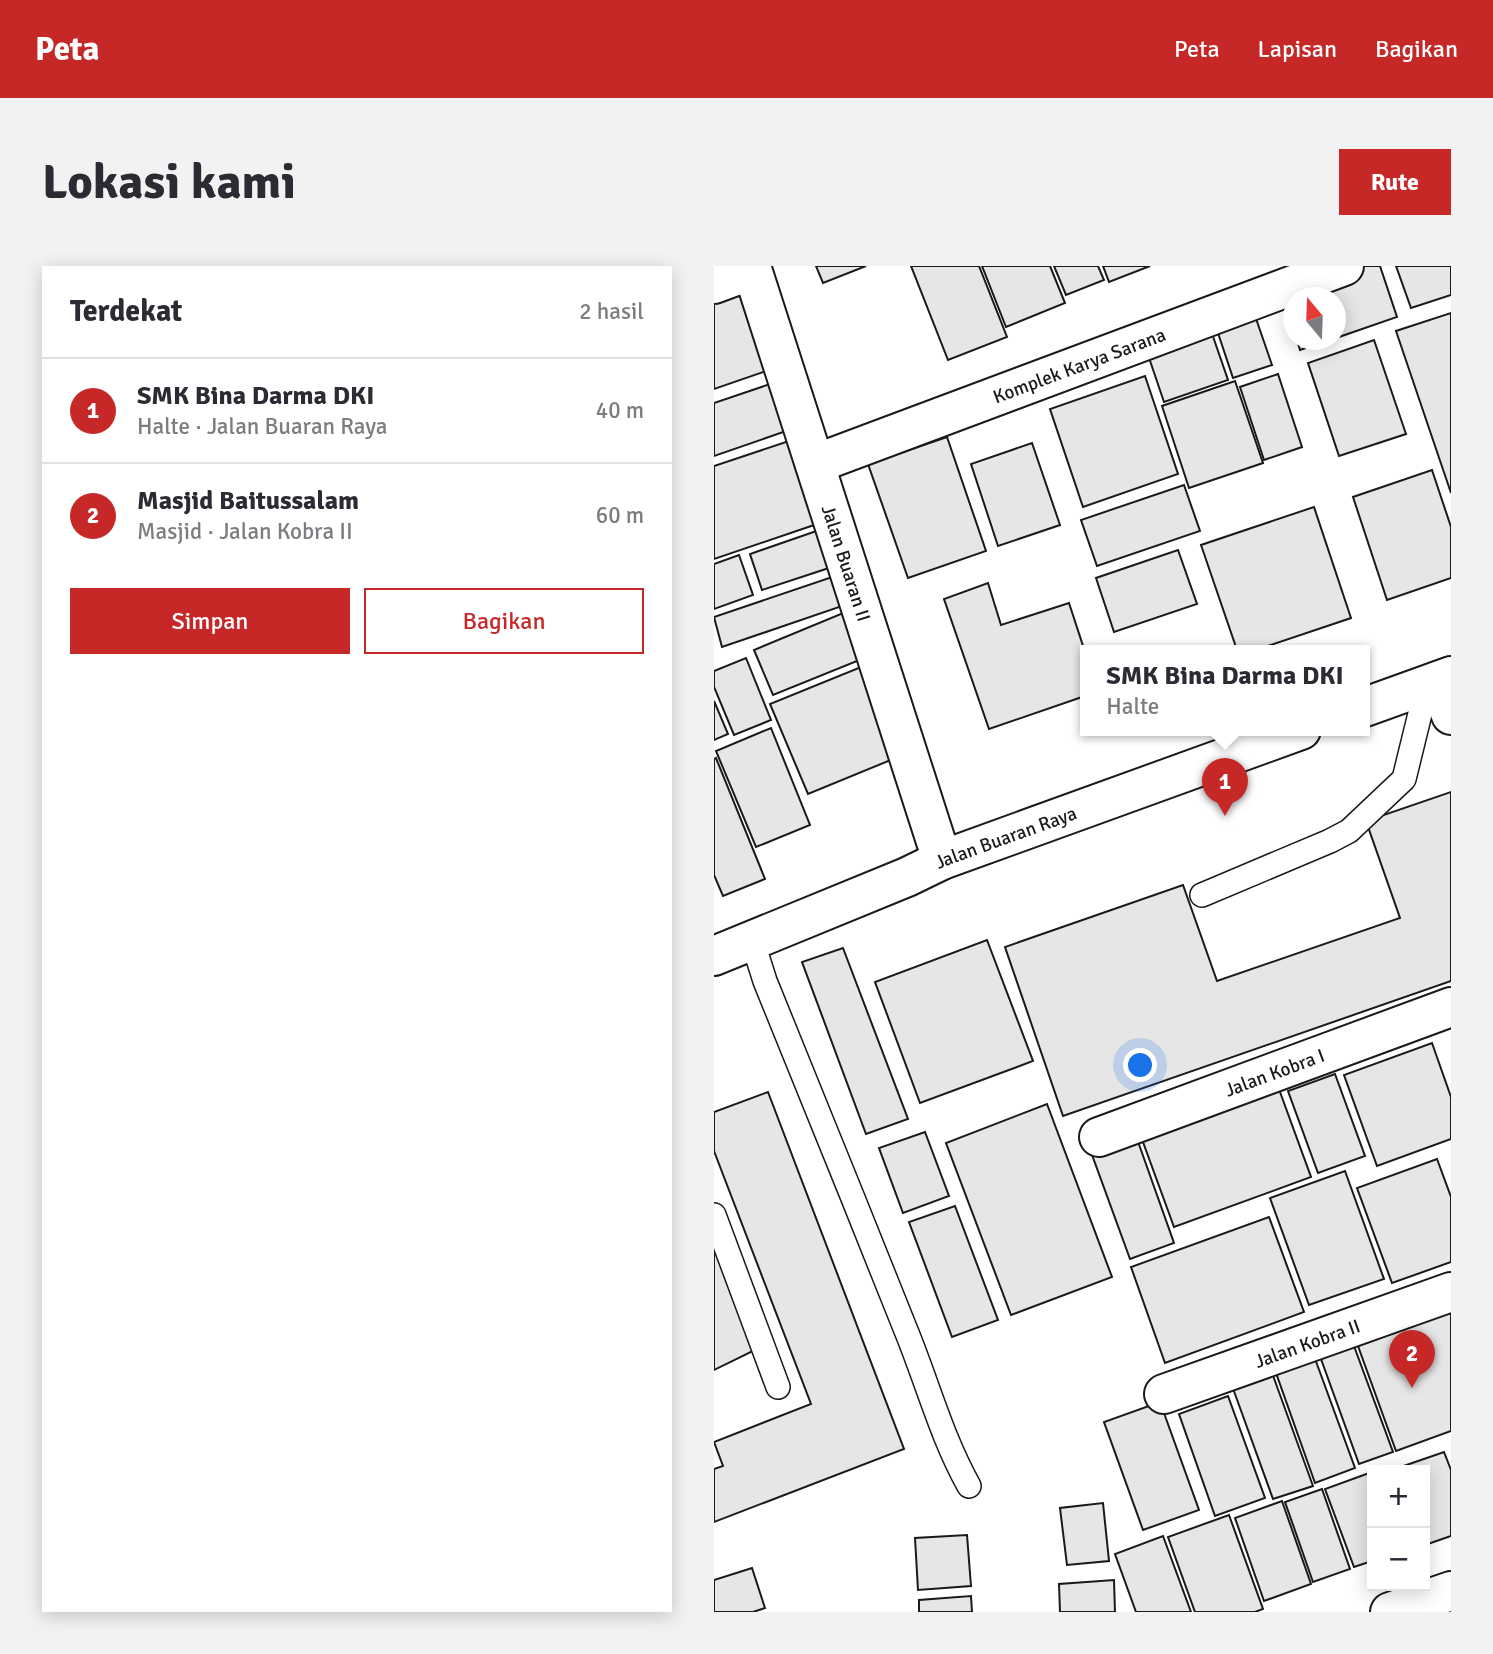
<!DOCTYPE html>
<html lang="id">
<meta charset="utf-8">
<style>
:root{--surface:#fff;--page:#f2f2f3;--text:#2b2b33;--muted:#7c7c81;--line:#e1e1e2;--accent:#c62828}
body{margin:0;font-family:Signika,sans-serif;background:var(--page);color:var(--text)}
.controls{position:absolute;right:21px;bottom:21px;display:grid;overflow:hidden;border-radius:0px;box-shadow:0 4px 18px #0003}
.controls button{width:63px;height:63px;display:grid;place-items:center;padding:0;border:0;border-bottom:2px solid var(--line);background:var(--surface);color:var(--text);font:35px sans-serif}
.compass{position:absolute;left:569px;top:21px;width:63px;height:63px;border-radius:50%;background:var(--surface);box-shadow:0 4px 18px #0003;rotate:341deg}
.you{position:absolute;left:427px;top:800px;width:24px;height:24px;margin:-18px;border:5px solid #fff;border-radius:50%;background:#1a73e8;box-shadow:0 0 0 10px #1a73e833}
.badge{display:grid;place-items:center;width:46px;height:46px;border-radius:50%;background:var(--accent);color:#fff;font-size:23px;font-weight:700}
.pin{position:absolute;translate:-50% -58px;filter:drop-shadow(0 2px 4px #0008)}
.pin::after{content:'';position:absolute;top:37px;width:24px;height:21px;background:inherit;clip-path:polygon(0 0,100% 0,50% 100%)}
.popup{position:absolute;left:366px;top:379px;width:290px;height:91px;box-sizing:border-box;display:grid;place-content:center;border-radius:0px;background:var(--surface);filter:drop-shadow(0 2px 5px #0005);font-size:23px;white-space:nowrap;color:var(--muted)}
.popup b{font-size:26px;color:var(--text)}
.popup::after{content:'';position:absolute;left:50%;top:100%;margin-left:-14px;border:14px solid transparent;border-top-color:var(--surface)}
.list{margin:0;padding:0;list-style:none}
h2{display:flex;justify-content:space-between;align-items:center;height:91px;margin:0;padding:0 28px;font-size:30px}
h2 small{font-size:23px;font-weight:400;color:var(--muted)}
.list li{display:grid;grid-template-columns:46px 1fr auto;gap:21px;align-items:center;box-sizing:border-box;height:105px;padding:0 28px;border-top:2px solid var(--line)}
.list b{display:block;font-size:26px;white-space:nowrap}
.list p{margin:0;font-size:23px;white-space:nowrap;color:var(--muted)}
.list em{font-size:23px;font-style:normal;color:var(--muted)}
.actions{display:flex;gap:14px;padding:21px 28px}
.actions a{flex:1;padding:16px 0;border:2px solid var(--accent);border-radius:0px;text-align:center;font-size:24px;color:var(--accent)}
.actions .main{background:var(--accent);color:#fff}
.map{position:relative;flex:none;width:737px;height:1346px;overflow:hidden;border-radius:0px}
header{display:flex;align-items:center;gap:42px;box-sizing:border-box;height:98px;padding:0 35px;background:var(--accent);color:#fff}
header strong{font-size:33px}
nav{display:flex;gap:38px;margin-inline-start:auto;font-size:24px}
.intro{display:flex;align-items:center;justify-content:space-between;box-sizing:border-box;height:168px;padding:0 42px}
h1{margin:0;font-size:49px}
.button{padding:18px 32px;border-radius:0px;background:var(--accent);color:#fff;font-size:24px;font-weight:700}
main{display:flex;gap:42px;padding:0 42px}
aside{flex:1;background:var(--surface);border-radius:0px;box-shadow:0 4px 18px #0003}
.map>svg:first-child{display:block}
.building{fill:#e6e6e6;stroke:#1a1a1a;stroke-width:2}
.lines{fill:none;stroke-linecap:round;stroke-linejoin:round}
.lane-casing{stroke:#1a1a1a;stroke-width:26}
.street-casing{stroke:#1a1a1a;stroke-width:42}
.secondary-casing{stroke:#1a1a1a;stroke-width:42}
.lane{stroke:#fff;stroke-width:23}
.street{stroke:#fff;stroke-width:38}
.secondary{stroke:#fff;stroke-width:38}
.labels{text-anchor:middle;stroke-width:5;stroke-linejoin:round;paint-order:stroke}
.street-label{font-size:19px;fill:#1a1a1a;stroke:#fff}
</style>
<header>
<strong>Peta</strong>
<nav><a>Peta</a><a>Lapisan</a><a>Bagikan</a></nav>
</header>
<div class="intro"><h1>Lokasi kami</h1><a class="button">Rute</a></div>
<main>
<aside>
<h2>Terdekat<small>2 hasil</small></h2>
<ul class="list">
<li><span class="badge">1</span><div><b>SMK Bina Darma DKI</b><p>Halte · Jalan Buaran Raya</p></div><em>40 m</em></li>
<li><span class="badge">2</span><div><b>Masjid Baitussalam</b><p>Masjid · Jalan Kobra II</p></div><em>60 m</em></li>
</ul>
<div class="actions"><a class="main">Simpan</a><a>Bagikan</a></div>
</aside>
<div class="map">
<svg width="737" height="1346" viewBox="0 0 737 1346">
<rect width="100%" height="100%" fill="#fff"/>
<g class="building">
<path d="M 102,0 L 152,0 L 109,17 Z"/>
<path d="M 197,0 L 265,0 L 293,71 L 234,94 Z"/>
<path d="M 268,0 L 336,0 L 351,37 L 292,61 Z"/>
<path d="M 340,0 L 384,0 L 390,14 L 352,29 Z"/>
<path d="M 389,0 L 436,0 L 395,16 Z"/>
<path d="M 638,0 L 666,0 L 683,51 L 622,72 L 622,32 L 580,32 L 580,64 L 566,25 Z"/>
<path d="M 682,0 L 737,0 L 737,29 L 697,42 Z"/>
<path d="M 36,18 L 64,101 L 0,123 L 0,30 Z"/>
<path d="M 538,41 L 558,99 L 519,112 L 500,55 Z"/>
<path d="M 737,47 L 737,227 L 682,65 Z"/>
<path d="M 494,56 L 514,114 L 450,136 L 430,77 Z"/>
<path d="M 583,74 L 616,74 L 586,84 Z"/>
<path d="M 660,74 L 692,168 L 625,190 L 594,97 Z"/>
<path d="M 564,108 L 588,181 L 550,194 L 526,121 Z"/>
<path d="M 431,110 L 464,208 L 369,241 L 336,143 Z"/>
<path d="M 65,115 L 81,162 L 0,190 L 0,137 Z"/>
<path d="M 521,115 L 549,197 L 475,222 L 448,140 Z"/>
<path d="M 233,171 L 272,285 L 194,312 L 154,198 Z"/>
<path d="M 75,175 L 103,258 L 0,293 L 0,200 Z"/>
<path d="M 318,177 L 346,259 L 284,280 L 257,198 Z"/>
<path d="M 718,204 L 737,261 L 737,312 L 673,334 L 639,231 Z"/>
<path d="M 470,219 L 486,265 L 383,300 L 367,254 Z"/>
<path d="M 600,241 L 637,352 L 542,384 L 523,384 L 487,279 Z"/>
<path d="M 111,262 L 124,299 L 48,324 L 36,288 Z"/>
<path d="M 464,284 L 483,338 L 400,366 L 382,312 Z"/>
<path d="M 25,289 L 39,329 L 0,343 L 0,298 Z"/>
<path d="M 127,308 L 137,337 L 8,381 L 0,351 Z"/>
<path d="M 274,317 L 287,359 L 355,337 L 371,386 L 371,430 L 275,463 L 230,333 Z"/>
<path d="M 134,345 L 153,391 L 59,429 L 40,384 Z"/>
<path d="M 32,392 L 57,454 L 20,469 L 0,421 L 0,405 Z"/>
<path d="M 147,401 L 184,491 L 94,528 L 56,438 Z"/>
<path d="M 0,435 L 14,468 L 0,474 Z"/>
<path d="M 57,462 L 96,559 L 42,581 L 2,485 Z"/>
<path d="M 2,492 L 51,613 L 9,630 L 0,609 L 0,493 Z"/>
<path d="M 737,526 L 737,715 L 349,850 L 291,681 L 469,619 L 503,715 L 686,652 L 652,555 Z"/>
<path d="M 273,674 L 319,795 L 206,837 L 161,716 Z"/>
<path d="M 129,682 L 194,853 L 152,868 L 88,696 Z"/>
<path d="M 718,777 L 737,831 L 737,873 L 663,900 L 630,809 Z"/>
<path d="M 621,808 L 651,890 L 604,907 L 574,825 Z"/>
<path d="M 562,815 L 597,911 L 460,961 L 425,865 Z"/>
<path d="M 54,826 L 190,1183 L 0,1256 L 0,1203 L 9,1200 L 0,1176 L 97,1138 L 0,885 L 0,846 Z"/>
<path d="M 333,838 L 398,1011 L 297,1049 L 232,877 Z"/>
<path d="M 211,866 L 235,930 L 189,947 L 165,882 Z"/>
<path d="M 422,870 L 460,977 L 416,993 L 377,886 Z"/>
<path d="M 723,893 L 737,931 L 737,996 L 678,1017 L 643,922 Z"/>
<path d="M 631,905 L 670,1013 L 595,1039 L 556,932 Z"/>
<path d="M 241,940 L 284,1054 L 238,1071 L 195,956 Z"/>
<path d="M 555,951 L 590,1046 L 451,1097 L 417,1001 Z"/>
<path d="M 0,967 L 41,1084 L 0,1104 Z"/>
<path d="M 737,1046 L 737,1165 L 682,1185 L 644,1080 Z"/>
<path d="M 640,1080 L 679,1186 L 645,1198 L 607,1093 Z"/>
<path d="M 600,1090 L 641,1202 L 601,1217 L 561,1104 Z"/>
<path d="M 557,1104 L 599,1220 L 559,1233 L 517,1117 Z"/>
<path d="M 514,1130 L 551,1232 L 501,1250 L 465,1148 Z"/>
<path d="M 446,1136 L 485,1244 L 429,1264 L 390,1156 Z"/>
<path d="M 730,1186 L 737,1204 L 737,1270 L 711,1279 L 711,1204 L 678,1204 Z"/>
<path d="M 658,1206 L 658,1295 L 640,1301 L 611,1223 Z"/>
<path d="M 608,1223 L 636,1303 L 599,1316 L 571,1236 Z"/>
<path d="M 568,1235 L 597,1318 L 550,1335 L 521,1252 Z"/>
<path d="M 389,1237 L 395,1295 L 353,1299 L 346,1242 Z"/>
<path d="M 515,1249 L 549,1343 L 541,1346 L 481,1346 L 454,1271 Z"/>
<path d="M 253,1269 L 257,1320 L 204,1324 L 201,1272 Z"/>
<path d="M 449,1270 L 477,1346 L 422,1346 L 401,1288 Z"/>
<path d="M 38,1302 L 51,1342 L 39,1346 L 0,1346 L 0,1314 Z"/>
<path d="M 400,1314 L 401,1346 L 346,1346 L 345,1318 Z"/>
<path d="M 257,1330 L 258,1346 L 205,1346 L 205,1334 Z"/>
</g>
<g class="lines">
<g class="lane-casing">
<g id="lane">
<path d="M 488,629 L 616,575 L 635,565 L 690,513 L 713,419"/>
<path d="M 38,674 L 51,715 C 98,831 145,946 191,1062 C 213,1115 227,1170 255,1220"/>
<path d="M 0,949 L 64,1121"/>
</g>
</g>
<g class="street-casing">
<g id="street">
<path id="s1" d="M 37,0 L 228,594"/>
<path d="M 0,18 L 38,4"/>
<path id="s2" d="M 101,198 L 630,0"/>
<path d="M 724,415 L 737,449"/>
<path id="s3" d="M 385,871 L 737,741"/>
<path id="s4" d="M 450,1128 L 737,1026"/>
<path d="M 676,1346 L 737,1325"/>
</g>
</g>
<g class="secondary-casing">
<g id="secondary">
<path d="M 651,441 L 737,410"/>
<path id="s5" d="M 0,690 L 193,611 L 228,594 L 587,464"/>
</g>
</g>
<use href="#lane" class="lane"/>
<use href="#street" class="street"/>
<use href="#secondary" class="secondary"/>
</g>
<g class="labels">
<g class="street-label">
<text dy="7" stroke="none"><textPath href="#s2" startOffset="282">Komplek Karya Sarana</textPath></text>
<text dy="7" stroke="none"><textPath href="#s1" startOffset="312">Jalan Buaran II</textPath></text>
<text dy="7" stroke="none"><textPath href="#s5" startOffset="315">Jalan Buaran Raya</textPath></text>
<text dy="7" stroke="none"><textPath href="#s3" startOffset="187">Jalan Kobra I</textPath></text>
<text dy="7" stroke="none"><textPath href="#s4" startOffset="152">Jalan Kobra II</textPath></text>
</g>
</g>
</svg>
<div class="controls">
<button>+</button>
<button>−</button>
</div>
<svg class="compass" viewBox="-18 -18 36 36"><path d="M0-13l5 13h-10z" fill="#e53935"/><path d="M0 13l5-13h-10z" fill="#7c7c81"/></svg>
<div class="you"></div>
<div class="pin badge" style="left:511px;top:550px">1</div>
<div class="popup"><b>SMK Bina Darma DKI</b>Halte</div>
<div class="pin badge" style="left:698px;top:1122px">2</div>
</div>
</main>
